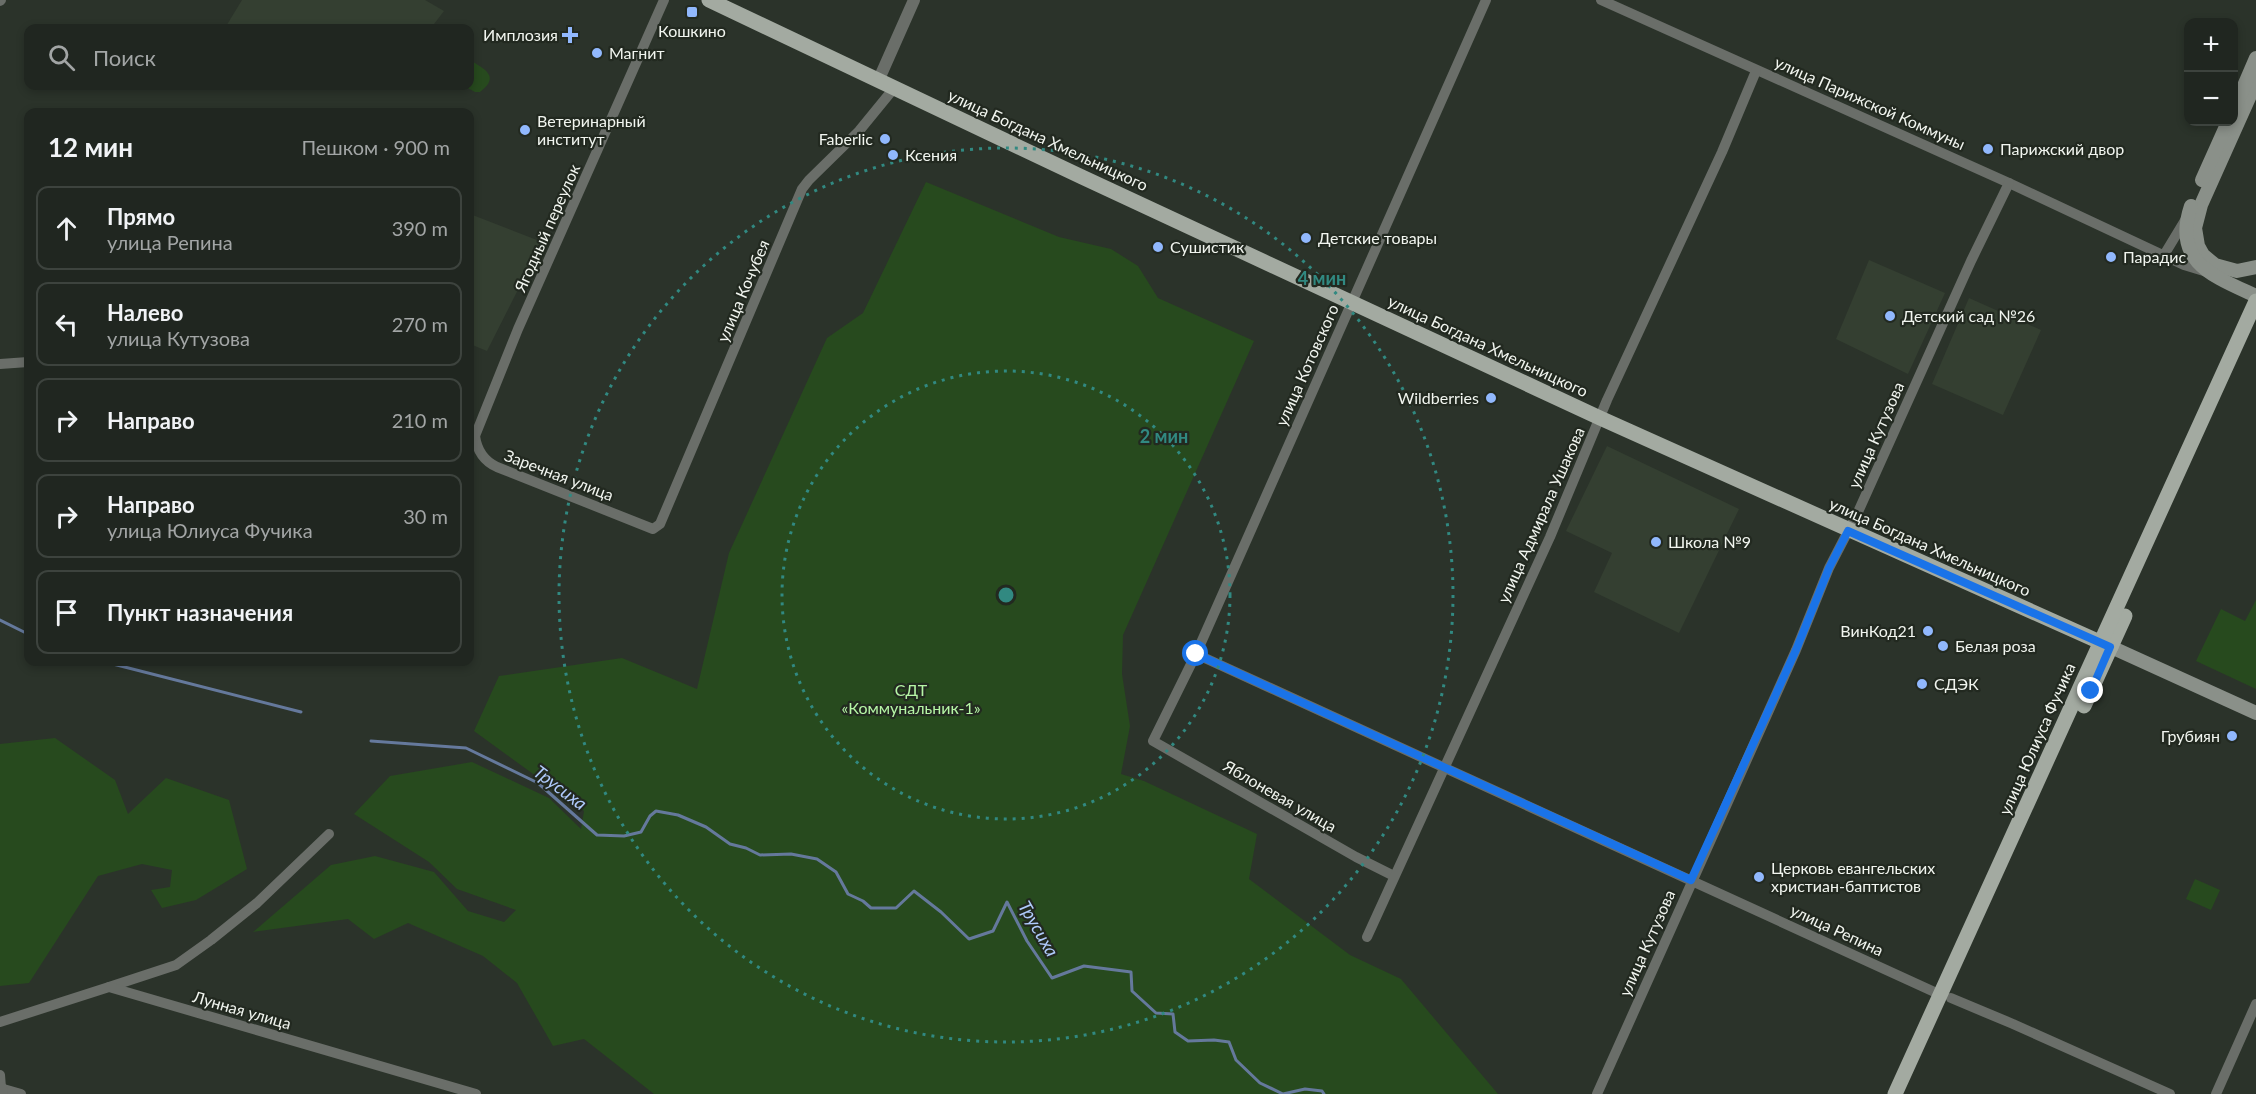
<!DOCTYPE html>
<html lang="ru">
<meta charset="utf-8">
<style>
:root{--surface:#202620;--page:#2d322d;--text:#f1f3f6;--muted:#a2a5a5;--line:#3d433e}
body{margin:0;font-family:Lato,sans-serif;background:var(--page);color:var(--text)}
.controls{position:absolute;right:18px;top:18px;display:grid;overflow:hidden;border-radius:12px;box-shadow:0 3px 9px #0003}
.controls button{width:54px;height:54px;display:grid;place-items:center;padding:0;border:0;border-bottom:2px solid var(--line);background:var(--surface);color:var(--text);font:30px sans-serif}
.stop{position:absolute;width:18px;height:18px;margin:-14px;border:4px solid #1a73e8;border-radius:50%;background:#fff}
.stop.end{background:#1a73e8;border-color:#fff;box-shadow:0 2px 6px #0008}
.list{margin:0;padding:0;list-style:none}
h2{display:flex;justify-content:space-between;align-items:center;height:78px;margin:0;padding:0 24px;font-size:26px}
h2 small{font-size:20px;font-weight:400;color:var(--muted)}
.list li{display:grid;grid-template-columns:39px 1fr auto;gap:18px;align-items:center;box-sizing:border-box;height:84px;margin:0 12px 12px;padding:0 12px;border:2px solid var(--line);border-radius:12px}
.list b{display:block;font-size:22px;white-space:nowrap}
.list p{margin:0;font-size:20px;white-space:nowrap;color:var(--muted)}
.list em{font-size:20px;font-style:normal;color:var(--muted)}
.icon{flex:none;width:33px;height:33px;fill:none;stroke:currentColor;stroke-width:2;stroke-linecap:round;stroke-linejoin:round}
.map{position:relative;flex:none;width:2256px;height:1094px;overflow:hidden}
.search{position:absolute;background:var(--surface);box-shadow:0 3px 9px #0003;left:24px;top:24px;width:450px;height:66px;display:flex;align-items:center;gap:15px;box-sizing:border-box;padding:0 21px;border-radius:12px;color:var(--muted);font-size:22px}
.panel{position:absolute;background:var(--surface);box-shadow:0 3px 9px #0003;left:24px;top:108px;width:450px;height:558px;border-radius:12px}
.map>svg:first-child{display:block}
.built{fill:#343f31}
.green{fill:#274a1e}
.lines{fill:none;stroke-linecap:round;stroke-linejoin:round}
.stream{stroke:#65799c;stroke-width:3}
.minor{stroke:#6a6e69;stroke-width:10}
.tertiary{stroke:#6a6e69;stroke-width:12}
.secondary{stroke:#8a9089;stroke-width:14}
.primary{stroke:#a3aaa1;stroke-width:15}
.route{stroke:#1a73e8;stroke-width:8}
.ring{fill:none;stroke:#318981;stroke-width:3;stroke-dasharray:3 6}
.poi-dot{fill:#91b8fd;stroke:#222920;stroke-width:2}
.labels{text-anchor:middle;stroke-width:4.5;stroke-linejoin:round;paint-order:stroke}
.poi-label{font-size:16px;fill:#f1f5ef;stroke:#222920;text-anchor:start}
.street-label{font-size:16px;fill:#f1f5ef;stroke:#222920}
.park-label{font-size:16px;fill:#b6f6a6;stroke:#222920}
.water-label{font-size:18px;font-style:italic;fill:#b0cbfc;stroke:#222920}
.centre{fill:#318981;stroke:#222920;stroke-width:3}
.ring-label{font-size:18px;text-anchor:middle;font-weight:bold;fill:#318981;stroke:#222920;stroke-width:4.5;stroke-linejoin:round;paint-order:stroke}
</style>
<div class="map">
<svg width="2256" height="1094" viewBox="0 0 2256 1094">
<rect width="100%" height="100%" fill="#2b332a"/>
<g class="built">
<path d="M 242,0 L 425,0 L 444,11 L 431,28 L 225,28 Z"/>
<path d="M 470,214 L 542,242 L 487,351 L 470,344 Z"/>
<path d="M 1869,260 L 1945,293 L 1908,374 L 1836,339 Z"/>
<path d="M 1969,298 L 2041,330 L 2003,415 L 1932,384 Z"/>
<path d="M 1607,446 L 1739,509 L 1679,633 L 1594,592 L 1612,553 L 1566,531 Z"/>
</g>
<g class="green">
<path d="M 470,60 C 484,69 501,76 480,92 L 475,92 L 464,86 L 470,86 Z"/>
<path d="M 926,182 L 1059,237 L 1111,249 L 1138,266 L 1158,298 L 1254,341 L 1123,635 L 1122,674 L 1130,726 L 1121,774 L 1144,781 L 1257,834 L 1249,879 L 1350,955 L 1401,979 L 1498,1094 L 654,1094 L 584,1039 L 553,1046 L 517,983 L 483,956 L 408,923 L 374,939 L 348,919 L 253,932 L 331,865 L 375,856 L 434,872 L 468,911 L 504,922 L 516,910 L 457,889 L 429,862 L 354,814 L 390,776 L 472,762 L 549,798 L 581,829 L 584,811 L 474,731 L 499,676 L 622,658 L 697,689 L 729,553 L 827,338 L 863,313 Z"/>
<path d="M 2256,600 L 2256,689 L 2196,661 L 2221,609 L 2245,621 Z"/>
<path d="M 55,738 L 115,780 L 128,814 L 166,778 L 229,800 L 247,869 L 196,900 L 162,908 L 151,890 L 170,887 L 172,870 L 142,864 L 98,876 L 29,983 L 0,986 L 0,744 Z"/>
<path d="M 2195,879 L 2220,890 L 2211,910 L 2186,899 Z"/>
</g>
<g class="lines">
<g class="stream">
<path d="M 0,620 L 28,634"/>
<path d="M 105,662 L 301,712"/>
<path d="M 371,741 L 466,748 L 538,783 L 597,835 L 624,836 L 641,832 L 650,816 L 656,811 L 678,815 L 706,827 L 730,844 L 746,848 L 760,855 L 791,854 L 817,859 L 836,872 L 848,894 L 863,901 L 871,908 L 896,908 L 914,891 L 941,912 L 969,939 L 993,931 L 1007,902 L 1027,941 L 1052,978 L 1084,966 L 1131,972 L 1132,991 L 1156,1013 L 1173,1014 L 1175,1032 L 1188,1041 L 1214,1040 L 1229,1042 L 1236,1060 L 1260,1083 L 1283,1094 L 1305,1089 L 1322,1091 L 1324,1094"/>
</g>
<g class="minor">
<path d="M 1601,0 L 2009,183 L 2184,265 L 2207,272"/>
<path d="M 0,1 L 1,0"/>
<path d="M 2164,255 L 2187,217"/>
<path d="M 0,364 L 28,362"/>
<path d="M 475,436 C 477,451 484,461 497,467 L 653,529 L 660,524 L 802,189 L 809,180 L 859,131 L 895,87"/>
<path d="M 475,436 L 518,329 L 664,0"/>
<path d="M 1196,654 L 1941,995"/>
<path d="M 1394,876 L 1356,857 L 1153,741 L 1196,654 L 1486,0"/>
<path d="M 1367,937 L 1550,537 L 1607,400 L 1722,152 L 1756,71"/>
<path d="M 109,987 L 176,965 L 211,940 L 257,903 L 329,834"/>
<path d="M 1951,998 L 2013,1024 L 2170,1094"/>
<path d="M 0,1022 L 109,987 L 476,1094"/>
<path d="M 0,1075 L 1,1088"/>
<path d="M 0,1088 L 21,1094"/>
<path d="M 1597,1094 L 1796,650 L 1829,568 L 1858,512 L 1971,261 L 2009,183"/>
<path d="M 2216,1094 L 2256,1004"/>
</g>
<g class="tertiary">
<path d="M 879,79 L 914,0"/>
<path d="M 1,1088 L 2,1094"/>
</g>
<g class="secondary">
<path d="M 2256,82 L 2201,205 L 2195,228 L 2198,246 L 2203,255 L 2215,265 L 2237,271 L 2256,267"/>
<path d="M 2234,109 L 2256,58"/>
<path d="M 2202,180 L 2228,122"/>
<path d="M 2191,206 C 2172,262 2213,276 2256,296"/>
<path d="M 2111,647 L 2256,713"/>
</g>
<g class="primary">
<path d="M 709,0 L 1082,177 L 1600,418 L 2111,647"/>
<path d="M 2084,706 L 2125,616"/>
<path d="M 1895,1094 L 2256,301"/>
</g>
</g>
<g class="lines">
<path class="route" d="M 1196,654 L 1691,880 L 1796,650 L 1829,568 L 1848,531 L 2110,647 L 2091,691"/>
</g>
<g class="ring">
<circle cx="1006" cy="595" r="224"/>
<circle cx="1006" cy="595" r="447"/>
</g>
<g class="poi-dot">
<rect x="686" y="6" width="12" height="12" rx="3"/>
<path d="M567 26h6v6h6v6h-6v6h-6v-6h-6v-6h6z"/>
<circle cx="597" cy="53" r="6"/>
<circle cx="525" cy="130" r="6"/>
<circle cx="885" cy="139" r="6"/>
<circle cx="1988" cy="149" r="6"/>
<circle cx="893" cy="155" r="6"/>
<circle cx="1306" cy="238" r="6"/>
<circle cx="1158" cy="247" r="6"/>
<circle cx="2111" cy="257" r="6"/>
<circle cx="1890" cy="316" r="6"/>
<circle cx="1491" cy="398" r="6"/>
<circle cx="1656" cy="542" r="6"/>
<circle cx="1928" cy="631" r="6"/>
<circle cx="1943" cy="646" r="6"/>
<circle cx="1922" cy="684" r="6"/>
<circle cx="2232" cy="736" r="6"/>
<circle cx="1759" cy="877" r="6"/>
</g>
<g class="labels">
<g class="poi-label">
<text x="692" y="37" text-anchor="middle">Кошкино</text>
<text x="558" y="41" text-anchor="end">Имплозия</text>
<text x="609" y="59">Магнит</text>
<text x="537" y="127">Ветеринарный<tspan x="537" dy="18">институт</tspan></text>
<text x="873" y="145" text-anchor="end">Faberlic</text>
<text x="2000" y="155">Парижский двор</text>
<text x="905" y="161">Ксения</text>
<text x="1318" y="244">Детские товары</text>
<text x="1170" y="253">Сушистик</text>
<text x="2123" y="263">Парадис</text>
<text x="1902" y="322">Детский сад №26</text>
<text x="1479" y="404" text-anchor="end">Wildberries</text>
<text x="1668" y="548">Школа №9</text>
<text x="1916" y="637" text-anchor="end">ВинКод21</text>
<text x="1955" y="652">Белая роза</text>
<text x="1934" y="690">СДЭК</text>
<text x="2220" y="742" text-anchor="end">Грубиян</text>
<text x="1771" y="874">Церковь евангельских<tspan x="1771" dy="18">христиан-баптистов</tspan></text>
</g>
<g class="street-label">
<text transform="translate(1870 103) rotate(24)" y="6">улица Парижской Коммуны</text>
<text transform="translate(1048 140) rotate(25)" y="6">улица Богдана Хмельницкого</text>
<text transform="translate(547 228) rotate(-66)" y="6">Ягодный переулок</text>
<text transform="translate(743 291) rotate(-67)" y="6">улица Кочубея</text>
<text transform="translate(1488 346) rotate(25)" y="6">улица Богдана Хмельницкого</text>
<text transform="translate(1307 365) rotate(-66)" y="6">улица Котовского</text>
<text transform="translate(1876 435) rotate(-66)" y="6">улица Кутузова</text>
<text transform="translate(559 475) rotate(21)" y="6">Заречная улица</text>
<text transform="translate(1541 515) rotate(-66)" y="6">улица Адмирала Ушакова</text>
<text transform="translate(1930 547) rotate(24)" y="6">улица Богдана Хмельницкого</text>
<text transform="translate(2037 739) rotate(-66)" y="6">улица Юлиуса Фучика</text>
<text transform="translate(1280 796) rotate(30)" y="6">Яблоневая улица</text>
<text transform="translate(1837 930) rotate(25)" y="6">улица Репина</text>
<text transform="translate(1647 943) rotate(-66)" y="6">улица Кутузова</text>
<text transform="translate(242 1010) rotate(16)" y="6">Лунная улица</text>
</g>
<g class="park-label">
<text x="911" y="696">СДТ<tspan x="911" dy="18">«Коммунальник-1»</tspan></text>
</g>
<g class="water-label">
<text transform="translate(560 788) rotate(37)" y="6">Трусиха</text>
<text transform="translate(1038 929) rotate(60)" y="6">Трусиха</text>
</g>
</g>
<circle cx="1006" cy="595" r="9" class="centre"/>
<g class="ring-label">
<text x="1322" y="285">4 мин</text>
<text x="1164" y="443">2 мин</text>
</g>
</svg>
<div class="controls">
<button>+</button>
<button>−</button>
</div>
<div class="stop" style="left:1196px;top:654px"></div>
<div class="stop end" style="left:2091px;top:691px"></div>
<div class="search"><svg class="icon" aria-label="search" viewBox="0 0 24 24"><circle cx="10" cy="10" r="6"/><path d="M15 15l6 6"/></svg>Поиск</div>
<section class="panel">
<h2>12 мин<small>Пешком · 900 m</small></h2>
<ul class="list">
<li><svg class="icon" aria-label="ahead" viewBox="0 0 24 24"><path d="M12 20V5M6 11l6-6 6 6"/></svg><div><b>Прямо</b><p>улица Репина</p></div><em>390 m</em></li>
<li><svg class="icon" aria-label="left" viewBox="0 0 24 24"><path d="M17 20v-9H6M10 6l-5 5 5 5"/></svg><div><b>Налево</b><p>улица Кутузова</p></div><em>270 m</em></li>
<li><svg class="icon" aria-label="right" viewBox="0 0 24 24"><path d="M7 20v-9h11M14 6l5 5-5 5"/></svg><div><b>Направо</b></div><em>210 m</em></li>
<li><svg class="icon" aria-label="right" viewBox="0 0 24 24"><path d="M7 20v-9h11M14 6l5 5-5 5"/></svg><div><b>Направо</b><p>улица Юлиуса Фучика</p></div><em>30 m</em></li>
<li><svg class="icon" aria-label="arrive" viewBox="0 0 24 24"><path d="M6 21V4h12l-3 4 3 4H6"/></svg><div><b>Пункт назначения</b></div></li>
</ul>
</section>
</div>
